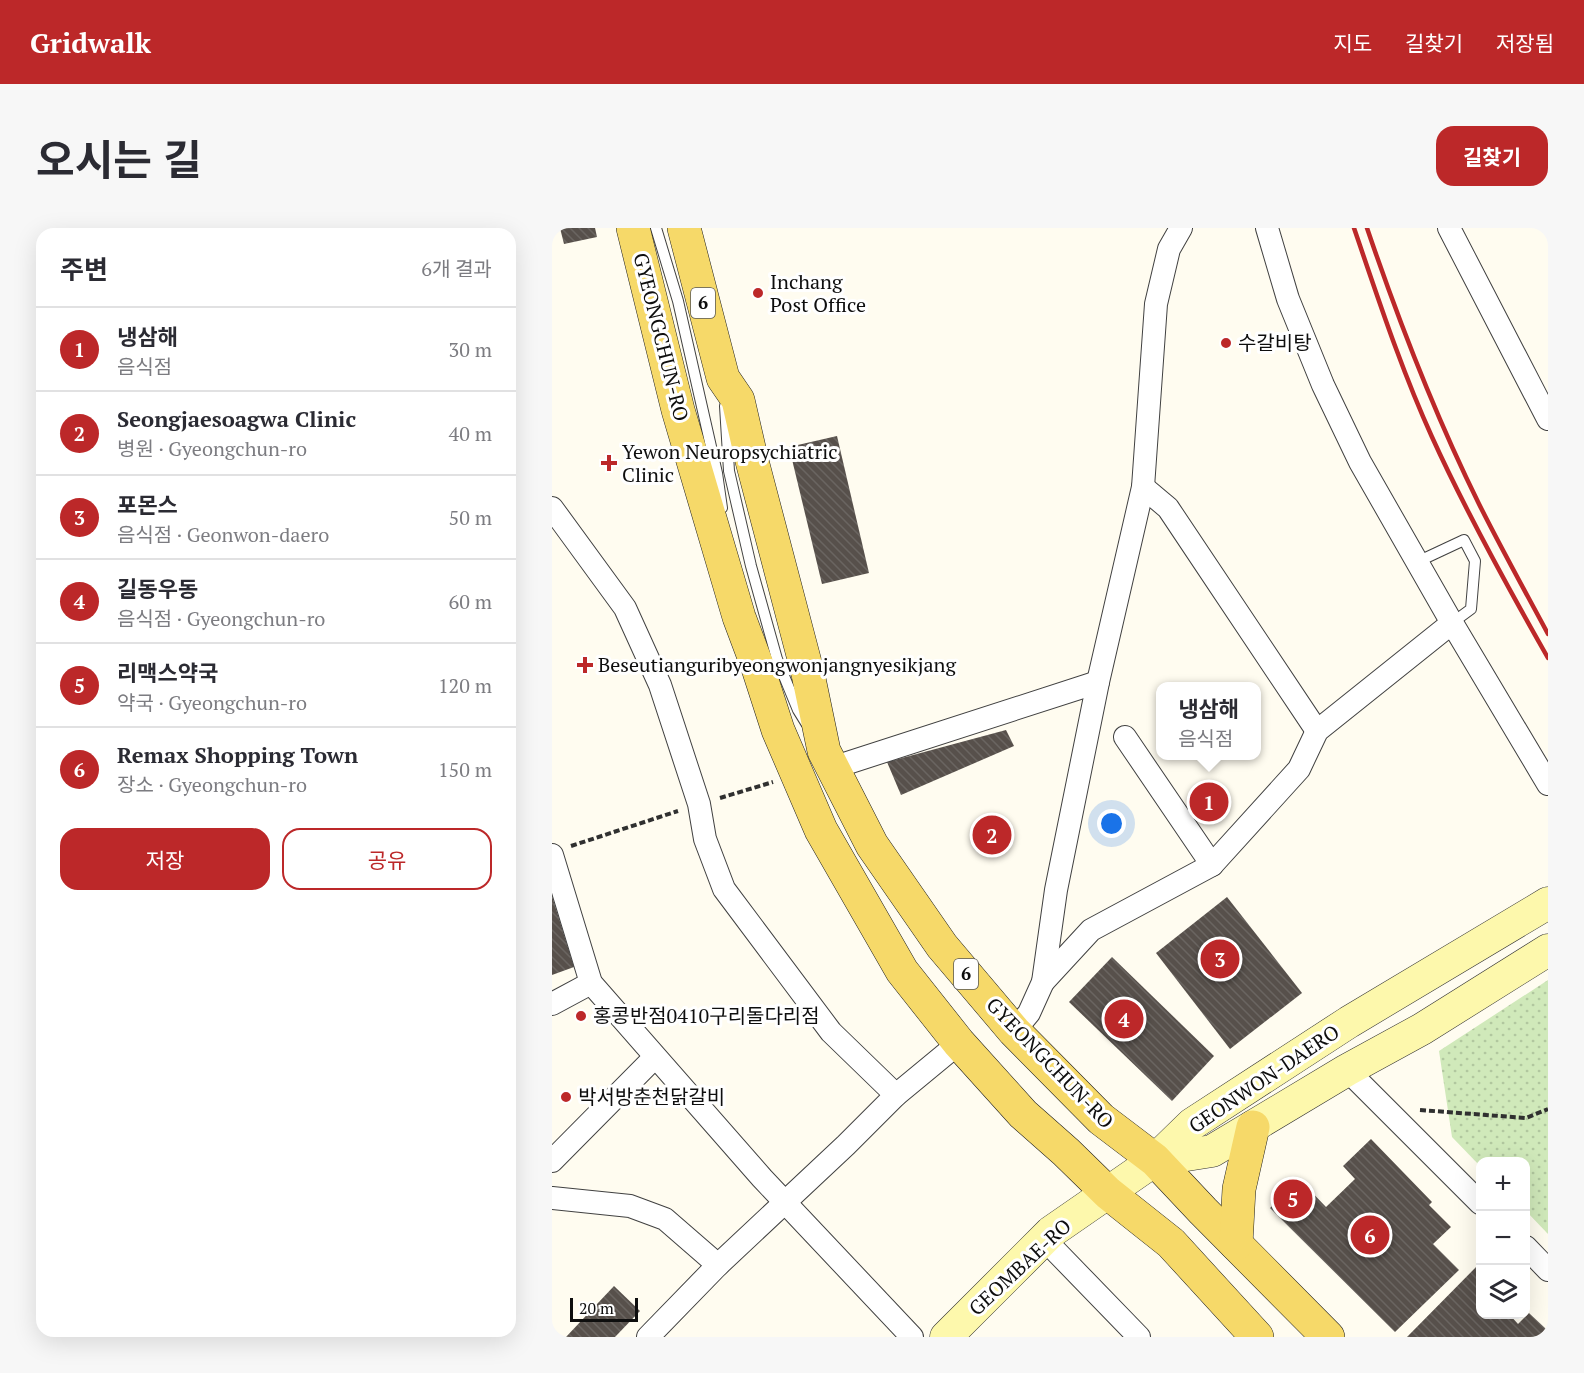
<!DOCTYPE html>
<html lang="ko">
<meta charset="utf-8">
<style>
:root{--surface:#fff;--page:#f7f7f7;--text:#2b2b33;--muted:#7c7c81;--line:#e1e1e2;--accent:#bc2829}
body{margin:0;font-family:"PT Serif","Noto Sans KR",serif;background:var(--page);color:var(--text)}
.controls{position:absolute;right:18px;bottom:18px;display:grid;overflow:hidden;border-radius:12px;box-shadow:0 6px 24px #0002}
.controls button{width:54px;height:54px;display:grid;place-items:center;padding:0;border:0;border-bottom:2px solid var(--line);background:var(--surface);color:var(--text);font:30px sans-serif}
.scale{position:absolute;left:18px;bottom:15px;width:68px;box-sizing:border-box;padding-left:6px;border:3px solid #0e0e0e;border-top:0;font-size:16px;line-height:21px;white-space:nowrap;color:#0e0e0e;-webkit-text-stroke:4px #fff;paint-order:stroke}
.you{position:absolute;left:560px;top:596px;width:21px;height:21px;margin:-15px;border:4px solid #fff;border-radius:50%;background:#1a73e8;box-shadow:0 0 0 9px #1a73e833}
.badge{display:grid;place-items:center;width:39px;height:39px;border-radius:50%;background:var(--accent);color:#fff;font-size:20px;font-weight:700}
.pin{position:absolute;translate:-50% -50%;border:3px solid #fff;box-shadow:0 2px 6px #0006}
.popup{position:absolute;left:604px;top:454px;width:105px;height:78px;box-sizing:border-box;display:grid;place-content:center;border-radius:12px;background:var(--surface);filter:drop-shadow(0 2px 4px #0005);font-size:20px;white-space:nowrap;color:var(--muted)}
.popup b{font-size:22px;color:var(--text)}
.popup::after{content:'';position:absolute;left:50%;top:100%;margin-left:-12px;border:12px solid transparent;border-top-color:var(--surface)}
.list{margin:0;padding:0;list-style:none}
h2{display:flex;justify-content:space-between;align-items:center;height:78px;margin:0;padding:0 24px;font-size:26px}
h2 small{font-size:20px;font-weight:400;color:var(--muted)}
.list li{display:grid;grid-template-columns:39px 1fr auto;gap:18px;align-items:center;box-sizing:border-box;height:84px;padding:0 24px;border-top:2px solid var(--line)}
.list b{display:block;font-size:22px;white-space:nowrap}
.list p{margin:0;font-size:20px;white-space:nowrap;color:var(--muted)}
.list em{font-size:20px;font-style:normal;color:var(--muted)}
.actions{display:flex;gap:12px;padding:18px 24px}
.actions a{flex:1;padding:14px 0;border:2px solid var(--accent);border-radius:18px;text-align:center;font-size:21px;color:var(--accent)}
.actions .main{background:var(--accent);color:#fff}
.icon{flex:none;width:33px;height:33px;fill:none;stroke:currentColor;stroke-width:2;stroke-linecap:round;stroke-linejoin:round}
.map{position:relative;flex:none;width:996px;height:1109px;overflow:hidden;border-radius:18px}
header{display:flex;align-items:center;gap:36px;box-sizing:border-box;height:84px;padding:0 30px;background:var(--accent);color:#fff}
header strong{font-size:28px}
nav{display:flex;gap:33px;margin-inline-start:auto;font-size:21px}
.intro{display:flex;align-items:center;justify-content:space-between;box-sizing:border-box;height:144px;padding:0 36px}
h1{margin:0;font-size:42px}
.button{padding:15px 27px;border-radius:18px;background:var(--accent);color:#fff;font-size:21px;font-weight:700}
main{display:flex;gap:36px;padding:0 36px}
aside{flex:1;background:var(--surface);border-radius:18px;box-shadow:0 6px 24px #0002}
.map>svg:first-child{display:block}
.park{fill:url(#park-dots)}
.building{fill:url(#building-back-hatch)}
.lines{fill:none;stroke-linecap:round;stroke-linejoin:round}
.lane-casing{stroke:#414141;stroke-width:12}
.street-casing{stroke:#414141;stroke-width:24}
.secondary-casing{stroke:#303030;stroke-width:33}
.primary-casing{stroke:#1f1f1f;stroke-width:34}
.path{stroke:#303030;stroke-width:4;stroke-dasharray:6 3;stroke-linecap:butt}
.lane{stroke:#fff;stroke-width:10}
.street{stroke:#fff;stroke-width:22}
.secondary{stroke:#fdf8ac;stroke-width:32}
.primary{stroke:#f6d969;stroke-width:33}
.rail{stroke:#bc2829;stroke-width:4.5}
.poi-dot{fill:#bc2829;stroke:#fff;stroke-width:2}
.labels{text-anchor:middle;stroke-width:6;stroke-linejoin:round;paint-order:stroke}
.shield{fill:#fff;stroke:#565656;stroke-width:1.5}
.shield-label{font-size:18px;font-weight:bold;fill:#0e0e0e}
.poi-label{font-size:20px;fill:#0e0e0e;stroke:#fff;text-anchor:start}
.street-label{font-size:20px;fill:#0e0e0e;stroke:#fff}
</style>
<header>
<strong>Gridwalk</strong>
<nav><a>지도</a><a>길찾기</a><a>저장됨</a></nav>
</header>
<div class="intro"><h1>오시는 길</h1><a class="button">길찾기</a></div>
<main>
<aside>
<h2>주변<small>6개 결과</small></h2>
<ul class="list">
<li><span class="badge">1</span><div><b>냉삼해</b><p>음식점</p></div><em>30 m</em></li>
<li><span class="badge">2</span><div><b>Seongjaesoagwa Clinic</b><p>병원 · Gyeongchun-ro</p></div><em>40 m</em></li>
<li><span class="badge">3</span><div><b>포몬스</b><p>음식점 · Geonwon-daero</p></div><em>50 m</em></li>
<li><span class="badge">4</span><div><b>길동우동</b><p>음식점 · Gyeongchun-ro</p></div><em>60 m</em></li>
<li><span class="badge">5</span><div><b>리맥스약국</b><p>약국 · Gyeongchun-ro</p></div><em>120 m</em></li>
<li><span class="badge">6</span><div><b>Remax Shopping Town</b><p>장소 · Gyeongchun-ro</p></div><em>150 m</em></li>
</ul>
<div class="actions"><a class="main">저장</a><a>공유</a></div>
</aside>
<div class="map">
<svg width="996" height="1109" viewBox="0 0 996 1109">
<defs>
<pattern id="park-dots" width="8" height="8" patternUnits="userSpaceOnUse" patternTransform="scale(1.5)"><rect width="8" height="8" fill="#d0e9ba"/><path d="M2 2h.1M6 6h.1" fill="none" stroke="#b1c79f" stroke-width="1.8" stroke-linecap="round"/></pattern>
<pattern id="building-back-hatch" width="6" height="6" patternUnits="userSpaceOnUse" patternTransform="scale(1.5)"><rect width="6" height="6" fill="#57504b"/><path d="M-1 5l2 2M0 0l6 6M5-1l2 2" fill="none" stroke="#6a6561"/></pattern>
</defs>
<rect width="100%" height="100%" fill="#fffcf0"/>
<path class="park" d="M 996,752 L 996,1006 L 974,983 L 974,934 L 928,934 L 928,938 L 900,909 L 887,823 Z"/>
<g class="building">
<path d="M 8,0 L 43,0 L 45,9 L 12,16 Z"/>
<path d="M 285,208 L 317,345 L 270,356 L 237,219 Z"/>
<path d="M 454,502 L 462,518 L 349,567 L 335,534 Z"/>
<path d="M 0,668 L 22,739 L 0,747 Z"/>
<path d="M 675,669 L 750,765 L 678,821 L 604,725 Z"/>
<path d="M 560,729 L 662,828 L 620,873 L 517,774 Z"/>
<path d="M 819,911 L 880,974 L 877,977 L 899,999 L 881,1016 L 907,1042 L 843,1104 L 718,980 L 748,952 L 774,979 L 803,951 L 791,938 Z"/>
<path d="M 928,1035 L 928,1086 L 957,1086 L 966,1096 L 977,1085 L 994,1101 L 986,1109 L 855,1109 Z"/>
<path d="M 62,1058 L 88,1083 L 63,1109 L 14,1109 Z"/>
</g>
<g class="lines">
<g class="lane-casing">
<g id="lane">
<path d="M 104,0 L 126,73 L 165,245 L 170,280"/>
<path d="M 173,178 L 177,243 L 199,338 L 225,431 L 246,482 L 254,495"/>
<path d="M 865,334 L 912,312 L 923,333 L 919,381 L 900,395"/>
</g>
</g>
<g class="street-casing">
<g id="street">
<path d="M 715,0 L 736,71 L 771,157 L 808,234 L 900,395 L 996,556"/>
<path d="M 897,0 L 996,191"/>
<path d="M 591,259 L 616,280 L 765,503"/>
<path d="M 0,280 L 73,380 L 108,457 L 147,576 L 153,611 L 172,661 L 279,804 L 344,867"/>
<path d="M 573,509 L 660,637"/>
<path d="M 280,540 L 546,454"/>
<path d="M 0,627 L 39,755 L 210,950 L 360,1109"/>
<path d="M 491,754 L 539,702 L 660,637 L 747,541 L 765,503 L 900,395"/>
<path d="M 0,776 L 39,755"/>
<path d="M 462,803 L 477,785 L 491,754 L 504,662 L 546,454 L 591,259 L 604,76 L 617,21 L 629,0"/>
<path d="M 795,842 L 928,975"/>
<path d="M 0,933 L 103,829"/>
<path d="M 0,970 L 78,978 L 113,991 L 166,1037"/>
<path d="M 492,1011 L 587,1109"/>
<path d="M 974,1019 L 996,1042"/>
<path d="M 96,1109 L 166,1037 L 294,917 L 344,867 L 407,815"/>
</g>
</g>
<g class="secondary-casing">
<g id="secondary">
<path d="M 603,932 L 660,923 L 795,842 L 870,801 L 996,722"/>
<path d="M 394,1109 L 499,1004 L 603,932 L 640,896 L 797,794 L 996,675"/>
</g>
</g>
<g class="primary-casing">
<g id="primary">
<path d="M 81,0 L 126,182 L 187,389 L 205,437 L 226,502 L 269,602 L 350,743 L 407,815 L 471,886 L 514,924 L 556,965 L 619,1015 L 705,1109"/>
<path d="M 132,0 L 171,150 L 186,172 L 200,233 L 256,446 L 272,523 L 320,617 L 390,718 L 462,803 L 549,891 L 603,932 L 651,983 L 776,1109"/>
<path d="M 684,1016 L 687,961 L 701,899"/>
</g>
</g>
<g class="path">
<path d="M 168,570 L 221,554"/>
<path d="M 19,618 L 126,583"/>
<path d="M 868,882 L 974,890 L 996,881"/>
</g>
<use href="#lane" class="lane"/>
<use href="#street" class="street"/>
<use href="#secondary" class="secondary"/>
<use href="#primary" class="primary"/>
<g class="rail">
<path d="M 802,0 C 826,70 849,141 880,209 C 914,284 955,358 996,430"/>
<path d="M 815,0 C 847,94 883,187 927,276 C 949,320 973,363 996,406"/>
</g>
</g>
<g class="poi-dot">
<circle cx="206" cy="65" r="6"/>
<circle cx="674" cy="115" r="6"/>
<path d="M54 226h6v6h6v6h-6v6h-6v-6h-6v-6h6z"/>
<path d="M30 428h6v6h6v6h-6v6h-6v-6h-6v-6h6z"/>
<circle cx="29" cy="788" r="6"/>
<circle cx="14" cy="869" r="6"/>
</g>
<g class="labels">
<g class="shield">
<rect x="139" y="60" width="24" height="30" rx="4.5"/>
<rect x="402" y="731" width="24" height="30" rx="4.5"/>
</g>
<g class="shield-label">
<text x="151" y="81">6</text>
<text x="414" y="752">6</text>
</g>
<g class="poi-label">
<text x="218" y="61">Inchang<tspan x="218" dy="23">Post Office</tspan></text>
<text x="686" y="122">수갈비탕</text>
<text x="70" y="231">Yewon Neuropsychiatric<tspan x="70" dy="23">Clinic</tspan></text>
<text x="46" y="444">Beseutianguribyeongwonjangnyesikjang</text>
<text x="41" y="795">홍콩반점0410구리돌다리점</text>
<text x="26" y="876">박서방춘천닭갈비</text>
</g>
<g class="street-label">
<text transform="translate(109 109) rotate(76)" y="7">GYEONGCHUN-RO</text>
<text transform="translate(498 835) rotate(46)" y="7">GYEONGCHUN-RO</text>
<text transform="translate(712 851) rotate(-34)" y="7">GEONWON-DAERO</text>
<text transform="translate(468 1039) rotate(-43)" y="7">GEOMBAE-RO</text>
</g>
</g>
</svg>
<div class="controls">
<button>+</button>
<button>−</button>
<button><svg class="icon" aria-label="layers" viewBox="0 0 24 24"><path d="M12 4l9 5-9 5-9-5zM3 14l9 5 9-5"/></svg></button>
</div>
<div class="scale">20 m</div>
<div class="you"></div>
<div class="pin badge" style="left:657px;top:574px">1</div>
<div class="popup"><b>냉삼해</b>음식점</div>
<div class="pin badge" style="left:440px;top:607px">2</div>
<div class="pin badge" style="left:668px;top:731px">3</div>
<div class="pin badge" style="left:572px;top:791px">4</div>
<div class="pin badge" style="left:741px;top:971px">5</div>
<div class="pin badge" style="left:818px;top:1007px">6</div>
</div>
</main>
